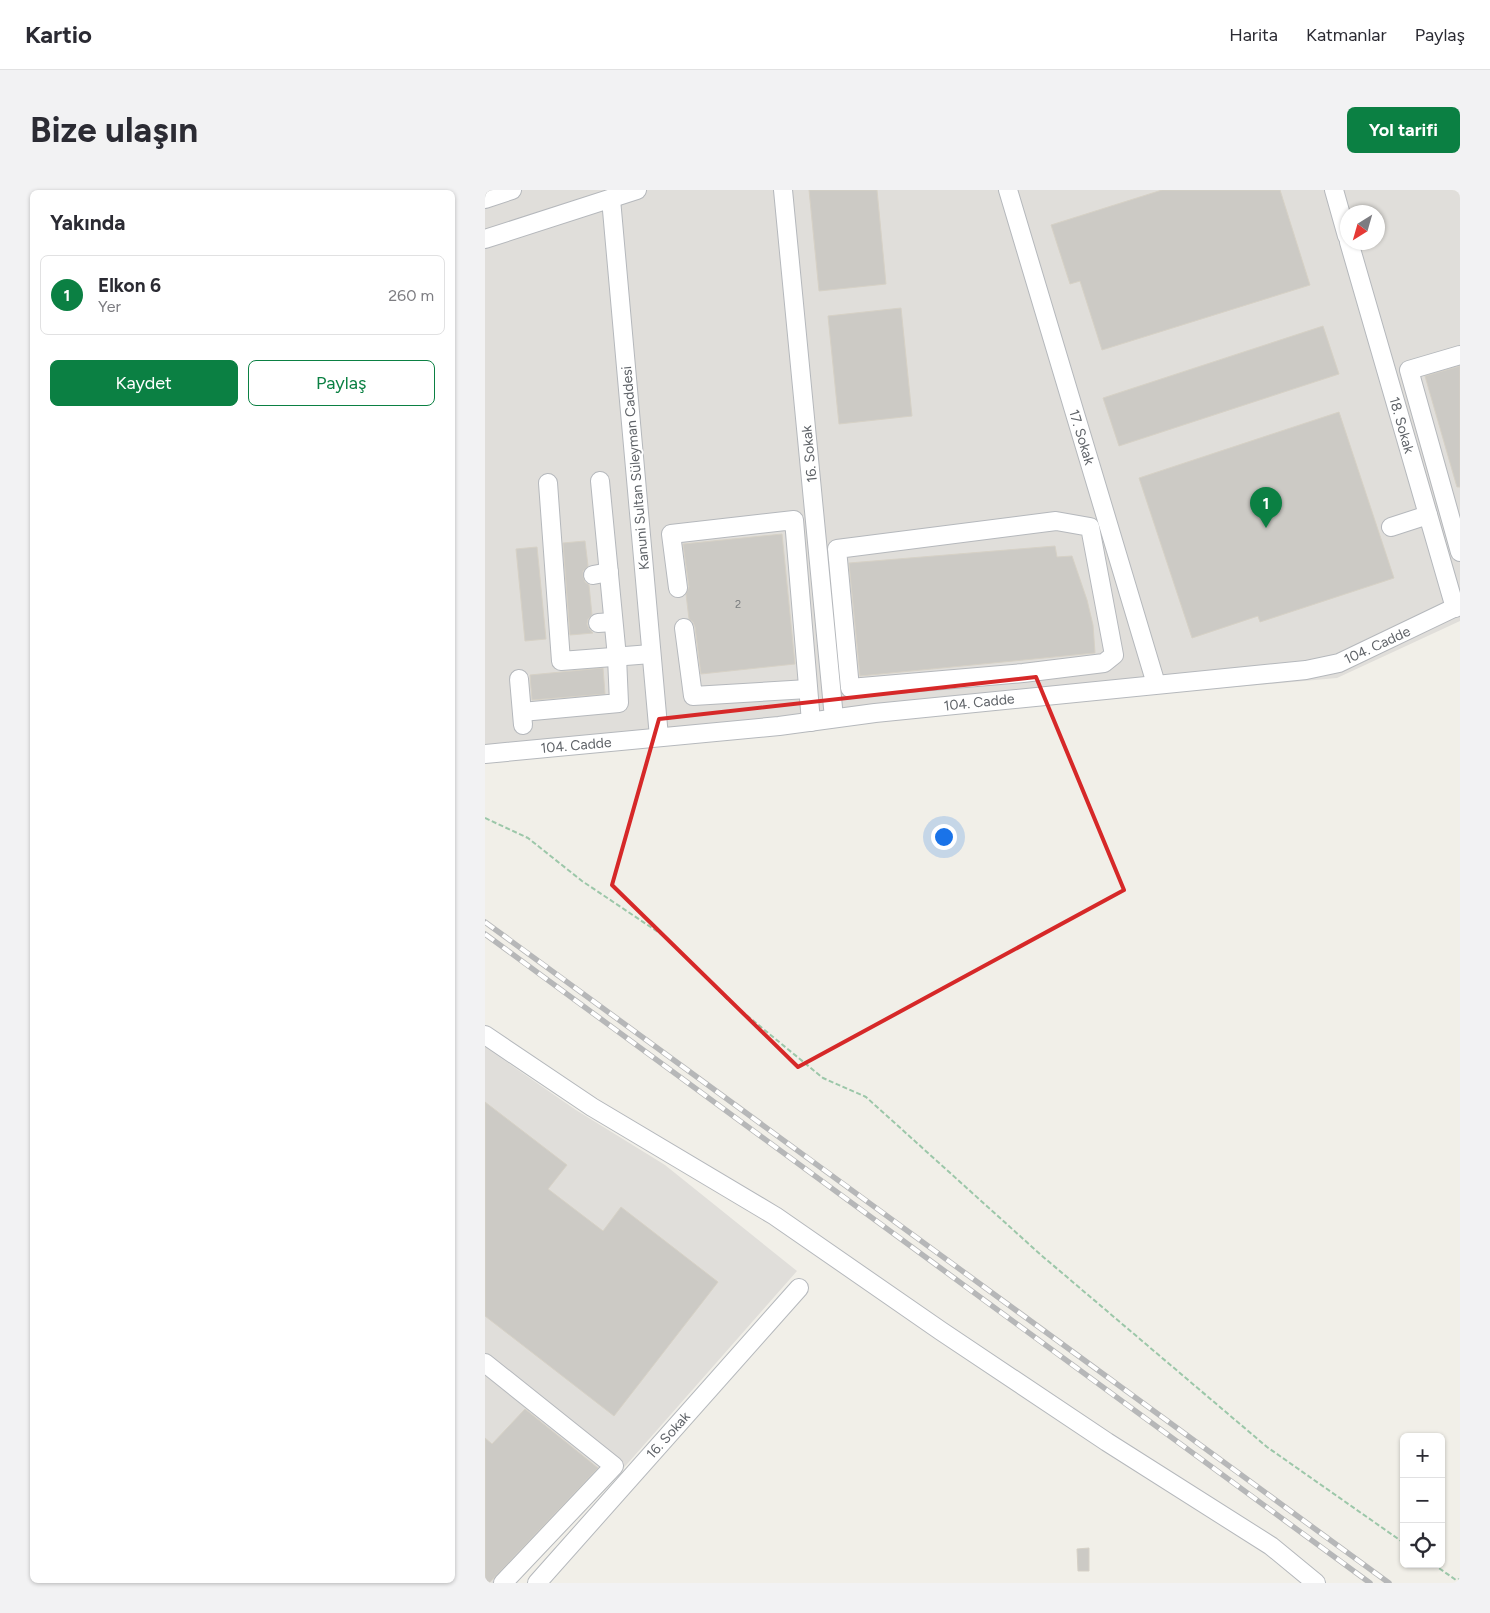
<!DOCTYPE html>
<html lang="tr">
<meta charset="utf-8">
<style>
:root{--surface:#fff;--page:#f2f2f3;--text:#2b2b33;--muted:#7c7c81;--line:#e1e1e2;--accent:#0b8043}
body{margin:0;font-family:Figtree,sans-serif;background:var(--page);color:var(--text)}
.controls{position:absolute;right:15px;bottom:15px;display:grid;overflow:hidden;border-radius:8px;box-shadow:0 1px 4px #0004}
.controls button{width:45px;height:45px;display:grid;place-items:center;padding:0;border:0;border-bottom:1px solid var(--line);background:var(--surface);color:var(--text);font:25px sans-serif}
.compass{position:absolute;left:855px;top:15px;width:45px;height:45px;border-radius:50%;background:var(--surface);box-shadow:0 1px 4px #0004;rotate:217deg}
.you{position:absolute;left:458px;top:646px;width:18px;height:18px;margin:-12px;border:4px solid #fff;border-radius:50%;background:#1a73e8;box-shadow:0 0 0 8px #1a73e833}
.badge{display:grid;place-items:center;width:32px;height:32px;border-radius:50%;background:var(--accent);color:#fff;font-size:16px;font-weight:700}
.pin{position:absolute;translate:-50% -41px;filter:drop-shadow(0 1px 2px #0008)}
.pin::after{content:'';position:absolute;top:26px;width:18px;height:15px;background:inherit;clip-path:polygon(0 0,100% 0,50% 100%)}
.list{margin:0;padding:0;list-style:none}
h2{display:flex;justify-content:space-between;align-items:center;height:65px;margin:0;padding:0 20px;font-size:21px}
h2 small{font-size:16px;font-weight:400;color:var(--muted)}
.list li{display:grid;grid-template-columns:32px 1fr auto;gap:15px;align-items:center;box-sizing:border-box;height:80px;margin:0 10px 10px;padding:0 10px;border:1px solid var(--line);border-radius:8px}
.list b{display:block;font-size:19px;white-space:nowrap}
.list p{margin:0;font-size:16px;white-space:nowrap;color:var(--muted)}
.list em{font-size:16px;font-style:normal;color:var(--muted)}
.actions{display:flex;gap:10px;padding:15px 20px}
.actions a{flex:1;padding:11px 0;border:1px solid var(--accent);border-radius:8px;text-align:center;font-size:18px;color:var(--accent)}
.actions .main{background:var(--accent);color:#fff}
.icon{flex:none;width:28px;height:28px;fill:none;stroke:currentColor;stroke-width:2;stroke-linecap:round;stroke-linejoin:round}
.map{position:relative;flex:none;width:975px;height:1393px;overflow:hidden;border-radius:8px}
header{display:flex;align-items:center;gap:30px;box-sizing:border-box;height:70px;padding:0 25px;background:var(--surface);border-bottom:1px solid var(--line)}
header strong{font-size:24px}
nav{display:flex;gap:28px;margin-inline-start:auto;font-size:18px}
.intro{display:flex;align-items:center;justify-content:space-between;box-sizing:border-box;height:120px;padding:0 30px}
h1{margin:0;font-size:35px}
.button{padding:12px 22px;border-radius:8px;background:var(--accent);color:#fff;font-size:18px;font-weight:700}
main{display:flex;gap:30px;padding:0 30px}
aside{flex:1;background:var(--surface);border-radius:8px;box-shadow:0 1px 4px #0004}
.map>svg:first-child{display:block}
.industrial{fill:#e0deda;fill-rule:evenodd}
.building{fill:#cccac5;stroke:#d6d1c6}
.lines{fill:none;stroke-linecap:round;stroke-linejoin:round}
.minor-casing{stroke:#b5b8bc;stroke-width:20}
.path{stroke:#9cc7a9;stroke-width:2;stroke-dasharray:5 2.5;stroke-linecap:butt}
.minor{stroke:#fff;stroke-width:18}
.rail-casing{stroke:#b6b7b8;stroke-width:5.5}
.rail{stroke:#fff;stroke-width:4;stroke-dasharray:11;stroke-linecap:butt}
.marked{fill:none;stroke:#d62828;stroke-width:4;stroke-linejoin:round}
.labels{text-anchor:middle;stroke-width:4;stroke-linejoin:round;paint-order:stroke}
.number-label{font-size:11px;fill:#7a7d7f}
.street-label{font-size:14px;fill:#5f6368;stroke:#fff}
</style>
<header>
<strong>Kartio</strong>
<nav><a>Harita</a><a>Katmanlar</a><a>Paylaş</a></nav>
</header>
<div class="intro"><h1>Bize ulaşın</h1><a class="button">Yol tarifi</a></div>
<main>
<aside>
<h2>Yakında<small></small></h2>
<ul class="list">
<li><span class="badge">1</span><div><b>Elkon 6</b><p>Yer</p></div><em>260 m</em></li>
</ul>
<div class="actions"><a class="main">Kaydet</a><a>Paylaş</a></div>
</aside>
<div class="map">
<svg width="975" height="1393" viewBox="0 0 975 1393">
<rect width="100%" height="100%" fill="#f1efe8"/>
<g class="industrial">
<path d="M 0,0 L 975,0 L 975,431 L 852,488 L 0,563 ZM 862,22 L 892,22 L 892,52 L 862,52 Z"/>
<path d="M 0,857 L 91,920 L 180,975 L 312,1081 L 143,1273 L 31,1393 L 0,1393 Z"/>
</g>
<g class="building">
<path d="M 324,0 L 392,0 L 401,94 L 334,101 Z"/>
<path d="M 677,0 L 795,0 L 825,95 L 617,160 L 595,91 L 585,94 L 566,35 Z"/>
<path d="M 416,118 L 427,226 L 354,234 L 343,126 Z"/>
<path d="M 838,136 L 854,184 L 634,256 L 618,208 Z"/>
<path d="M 975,176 L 975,297 L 972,297 L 940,186 Z"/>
<path d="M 854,222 L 909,388 L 775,432 L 773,426 L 707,448 L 654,288 Z"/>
<path d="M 297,344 L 310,474 L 216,484 L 210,437 L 208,432 L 204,429 L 201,404 L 204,397 L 198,354 Z"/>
<path d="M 100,351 L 103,376 L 98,381 L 98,386 L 100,392 L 104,395 L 107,425 L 103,429 L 102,434 L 104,439 L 108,443 L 85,445 L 78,353 Z"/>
<path d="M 570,356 L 572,367 L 587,366 L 602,410 L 608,435 L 610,463 L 375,486 L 364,373 Z"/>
<path d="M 52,357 L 61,449 L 40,451 L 31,359 Z"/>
<path d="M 118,478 L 120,504 L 47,510 L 45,485 Z"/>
<path d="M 0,912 L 82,975 L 63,999 L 118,1041 L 136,1017 L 233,1092 L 129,1226 L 0,1126 Z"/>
<path d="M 40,1219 L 113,1278 L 4,1393 L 0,1393 L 0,1248 L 7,1254 Z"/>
<path d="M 604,1358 L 604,1381 L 593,1381 L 592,1359 Z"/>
</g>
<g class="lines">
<g class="minor-casing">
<g id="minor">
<path d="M 298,0 L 349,528"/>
<path d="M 523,0 L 671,494"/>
<path d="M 849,0 L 862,46"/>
<path d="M 0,9 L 27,0"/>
<path d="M 126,9 L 174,547"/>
<path d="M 0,49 L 152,0"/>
<path d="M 864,52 L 970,418"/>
<path d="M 975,165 L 924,180 L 975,362"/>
<path d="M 63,293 L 76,471 L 166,464"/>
<path d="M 571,331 L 605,337 L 629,465 L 619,473 L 538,483 L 365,498 L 352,359 Z"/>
<path d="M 906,337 L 943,325"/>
<path d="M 108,385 L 124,382"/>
<path d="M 193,398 L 186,344 L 309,330 L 326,532"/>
<path d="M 113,433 L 128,432"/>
<path d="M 199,438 L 208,506 L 323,499"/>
<path d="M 34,489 L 38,535"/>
<path d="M 37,522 L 134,513 L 132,467 L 115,291"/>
<path d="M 0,564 L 294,536 L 390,523 L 821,480 L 854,473 L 975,415"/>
<path d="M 0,845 L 107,917 L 290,1026 L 456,1141 L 622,1252 L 786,1356 L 831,1393"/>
<path d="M 0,1173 L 129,1276 L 18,1393"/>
<path d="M 52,1393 L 314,1098"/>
</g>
</g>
<g class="path">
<path d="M 0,628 L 43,648 L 97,691 L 182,748 L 243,810 L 338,888 L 381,907 L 556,1065 L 782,1257 L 919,1353"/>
<path d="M 948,1374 L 971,1390 L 975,1389"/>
</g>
<use href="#minor" class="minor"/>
<g class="rail-casing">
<g id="rail">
<path d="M 0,732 L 904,1393"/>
<path d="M 0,744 L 885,1393"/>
</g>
</g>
<use href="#rail" class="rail"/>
</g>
<path class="marked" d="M 551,487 L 639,700 L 313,877 L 127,695 L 174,529 Z"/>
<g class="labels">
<g class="number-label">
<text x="253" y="418">2</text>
</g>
<g class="street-label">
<text transform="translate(917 235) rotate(74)" y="5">18. Sokak</text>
<text transform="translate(597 247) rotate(73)" y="5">17. Sokak</text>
<text transform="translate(324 264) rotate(-96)" y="5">16. Sokak</text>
<text transform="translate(150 278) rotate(-95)" y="5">Kanuni Sultan Süleyman Caddesi</text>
<text transform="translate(892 455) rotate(-25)" y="5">104. Cadde</text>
<text transform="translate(494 512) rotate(-6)" y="5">104. Cadde</text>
<text transform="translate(91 555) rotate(-5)" y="5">104. Cadde</text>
<text transform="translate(183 1245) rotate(-48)" y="5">16. Sokak</text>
</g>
</g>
</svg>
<div class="controls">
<button>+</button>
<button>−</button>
<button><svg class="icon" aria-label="locate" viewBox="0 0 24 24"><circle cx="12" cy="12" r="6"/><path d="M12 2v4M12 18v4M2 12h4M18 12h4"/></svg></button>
</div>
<svg class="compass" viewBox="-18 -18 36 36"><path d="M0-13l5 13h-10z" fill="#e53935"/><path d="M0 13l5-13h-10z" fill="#7c7c81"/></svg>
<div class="you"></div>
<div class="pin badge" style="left:781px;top:338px">1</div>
</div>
</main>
